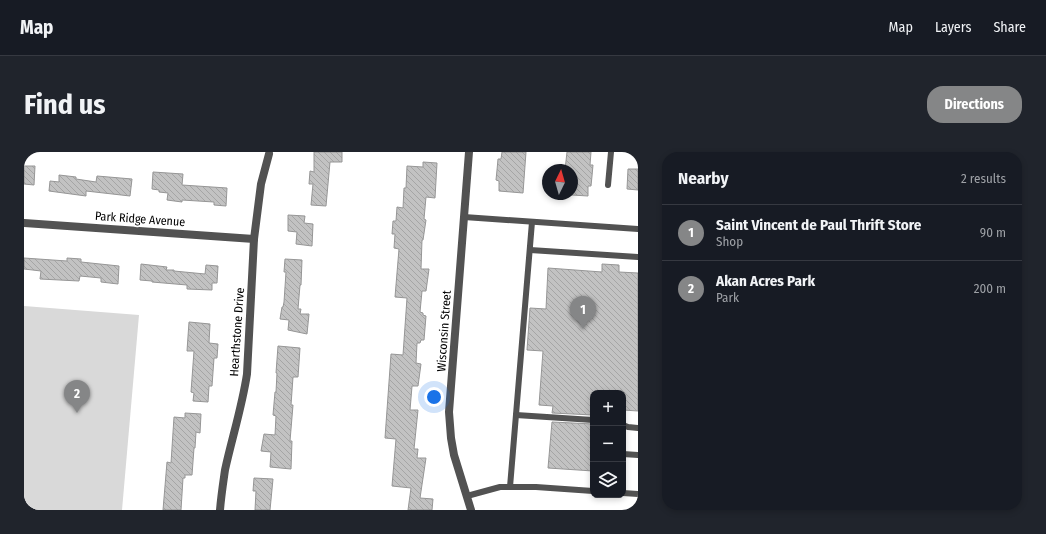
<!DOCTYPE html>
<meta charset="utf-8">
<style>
:root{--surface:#171b24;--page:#20242c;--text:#f1f3f6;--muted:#9ea1a6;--line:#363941;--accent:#858687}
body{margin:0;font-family:"Fira Sans Condensed",sans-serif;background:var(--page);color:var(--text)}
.controls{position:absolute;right:12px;bottom:12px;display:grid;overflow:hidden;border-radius:8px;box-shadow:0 2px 6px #0003}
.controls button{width:36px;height:36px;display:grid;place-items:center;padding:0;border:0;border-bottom:1px solid var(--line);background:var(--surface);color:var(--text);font:20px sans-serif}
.compass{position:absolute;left:518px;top:12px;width:36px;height:36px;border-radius:50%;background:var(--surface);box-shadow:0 2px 6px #0003;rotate:5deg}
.you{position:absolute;left:410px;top:245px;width:14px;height:14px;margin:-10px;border:3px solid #fff;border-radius:50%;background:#1a73e8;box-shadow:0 0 0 6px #1a73e833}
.badge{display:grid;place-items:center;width:26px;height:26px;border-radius:50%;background:var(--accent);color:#fff;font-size:13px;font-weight:700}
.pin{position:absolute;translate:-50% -33px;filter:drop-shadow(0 1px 2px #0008)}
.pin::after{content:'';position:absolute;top:21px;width:14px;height:12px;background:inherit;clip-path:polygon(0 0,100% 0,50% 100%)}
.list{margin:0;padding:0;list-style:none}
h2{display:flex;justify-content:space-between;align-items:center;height:52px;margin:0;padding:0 16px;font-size:17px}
h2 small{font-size:13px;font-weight:400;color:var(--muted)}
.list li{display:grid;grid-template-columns:26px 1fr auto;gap:12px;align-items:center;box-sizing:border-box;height:56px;padding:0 16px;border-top:1px solid var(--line)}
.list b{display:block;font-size:15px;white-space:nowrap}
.list p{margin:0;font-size:13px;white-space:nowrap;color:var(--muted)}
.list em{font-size:13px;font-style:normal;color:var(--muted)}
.icon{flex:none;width:22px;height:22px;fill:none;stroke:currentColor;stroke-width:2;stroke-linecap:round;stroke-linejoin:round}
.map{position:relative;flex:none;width:614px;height:358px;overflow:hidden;border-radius:16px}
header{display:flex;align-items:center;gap:24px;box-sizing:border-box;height:56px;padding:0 20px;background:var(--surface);border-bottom:1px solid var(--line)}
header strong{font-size:19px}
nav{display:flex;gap:22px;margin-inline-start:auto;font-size:14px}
.intro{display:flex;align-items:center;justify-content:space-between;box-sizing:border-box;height:96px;padding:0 24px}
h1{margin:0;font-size:28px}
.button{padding:10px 18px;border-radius:16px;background:var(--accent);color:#fff;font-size:14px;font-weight:700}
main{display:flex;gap:24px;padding:0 24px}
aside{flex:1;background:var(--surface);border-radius:16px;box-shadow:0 2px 6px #0003}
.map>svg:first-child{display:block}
.green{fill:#d9d9d9}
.building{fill:url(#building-back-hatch);stroke:#969696}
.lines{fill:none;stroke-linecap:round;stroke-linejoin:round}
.lane{stroke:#525252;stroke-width:6}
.street{stroke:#525252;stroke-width:8}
.labels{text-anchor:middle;stroke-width:3.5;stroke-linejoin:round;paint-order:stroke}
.street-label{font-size:12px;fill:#000;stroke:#fff}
</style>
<header>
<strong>Map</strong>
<nav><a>Map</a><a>Layers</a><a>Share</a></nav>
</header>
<div class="intro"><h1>Find us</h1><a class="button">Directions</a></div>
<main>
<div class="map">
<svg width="614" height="358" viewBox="0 0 614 358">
<defs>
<pattern id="building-back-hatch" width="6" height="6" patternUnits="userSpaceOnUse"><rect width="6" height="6" fill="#c2c2c2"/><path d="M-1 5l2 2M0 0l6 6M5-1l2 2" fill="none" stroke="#a5a5a5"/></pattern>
</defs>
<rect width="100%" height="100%" fill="#fff"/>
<path class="green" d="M 0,154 L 115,163 L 98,358 L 0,358 Z"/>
<g class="building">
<path d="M 290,0 L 318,0 L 318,10 L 306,10 L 302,54 L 287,53 L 289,32 L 285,32 L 286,19 L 290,20 Z"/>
<path d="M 478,0 L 502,0 L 499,41 L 475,39 L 475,29 L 472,28 L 473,18 L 474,7 L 477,7 Z"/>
<path d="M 543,0 L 567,0 L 566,13 L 569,13 L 568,24 L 567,34 L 564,34 L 564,44 L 548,43 L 548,18 L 541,18 Z"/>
<path d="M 399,10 L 413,11 L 411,46 L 402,45 L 400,67 L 402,68 L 399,88 L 398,88 L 397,117 L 405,117 L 402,139 L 398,139 L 396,160 L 399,161 L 399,163 L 402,164 L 400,188 L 397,188 L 396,191 L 393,191 L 392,211 L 397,212 L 394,234 L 388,234 L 386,258 L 394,258 L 390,297 L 394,297 L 393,306 L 402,306 L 396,346 L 409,347 L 408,358 L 384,358 L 387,336 L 368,334 L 372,287 L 361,286 L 367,202 L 379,203 L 383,146 L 371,145 L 375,97 L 370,96 L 371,82 L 368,82 L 369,69 L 372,69 L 373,55 L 379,56 L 380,36 L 382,36 L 383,14 L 399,15 Z"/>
<path d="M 0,14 L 11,14 L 10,33 L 0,32 Z"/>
<path d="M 604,17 L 614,17 L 614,38 L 603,37 Z"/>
<path d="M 129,20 L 159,22 L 158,33 L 203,36 L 202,54 L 190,53 L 190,50 L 158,48 L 158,50 L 143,48 L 144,41 L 135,40 L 135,38 L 128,37 Z"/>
<path d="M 35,23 L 52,25 L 52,27 L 72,30 L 73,24 L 108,27 L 106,44 L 62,39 L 62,44 L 25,39 L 26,29 L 35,30 Z"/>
<path d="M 264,63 L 281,64 L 280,71 L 289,72 L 288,94 L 272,92 L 273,80 L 264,79 Z"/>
<path d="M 0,106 L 43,109 L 43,106 L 57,107 L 57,110 L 95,114 L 94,132 L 77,130 L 77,126 L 56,124 L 55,129 L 16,127 L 17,119 L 0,117 Z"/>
<path d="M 261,107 L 278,108 L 277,133 L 276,133 L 274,157 L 277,157 L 276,162 L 285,162 L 283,182 L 264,178 L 265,168 L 256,167 L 258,155 L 259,155 L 260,150 L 262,120 L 260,120 Z"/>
<path d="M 117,112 L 143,115 L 142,118 L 150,118 L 150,119 L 181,122 L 182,113 L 194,114 L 193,131 L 188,131 L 188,138 L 163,137 L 163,133 L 128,130 L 128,129 L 116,128 Z"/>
<path d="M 578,112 L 595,113 L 595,120 L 614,121 L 614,259 L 599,258 L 599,241 L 569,241 L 569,263 L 528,261 L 529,254 L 515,253 L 519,199 L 503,198 L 506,156 L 522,157 L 524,116 L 578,120 Z"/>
<path d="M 165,170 L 186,172 L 185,191 L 194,192 L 193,206 L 190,206 L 188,234 L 185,234 L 184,250 L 169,249 L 170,241 L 167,240 L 170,199 L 163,199 Z"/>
<path d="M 254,194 L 276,196 L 274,225 L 269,225 L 267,253 L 269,253 L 266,289 L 268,289 L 267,317 L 246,315 L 247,300 L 237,299 L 240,282 L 251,283 L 252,264 L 249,263 L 251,240 L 252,240 L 253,221 L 252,221 Z"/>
<path d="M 161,261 L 177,262 L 176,281 L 172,280 L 171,296 L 170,296 L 168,323 L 161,323 L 161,326 L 159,326 L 157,358 L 139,358 L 143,310 L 147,311 L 150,265 L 161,266 Z"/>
<path d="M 528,270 L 569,272 L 569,319 L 524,316 Z"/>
<path d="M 230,326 L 249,327 L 246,358 L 231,358 L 232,339 L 229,339 Z"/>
</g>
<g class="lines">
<g class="lane">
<path d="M 584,33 L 587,0"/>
<path d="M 440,65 L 614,77"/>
<path d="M 506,98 L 614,105"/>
<path d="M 492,263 L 569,268"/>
<path d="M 599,273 L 604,275 L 614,276"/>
<path d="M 599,302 L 614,303"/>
<path d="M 486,335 L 508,70"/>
<path d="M 599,341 L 614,342"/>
<path d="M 443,344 L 476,335 L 512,335 L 569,339"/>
</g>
<g class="street">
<path d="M 445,0 L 425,260 L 427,286 L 430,303 L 447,358"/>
<path d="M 0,71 L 230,87"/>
<path d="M 196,358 C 197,345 199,332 201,318 C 208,286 218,255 223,222 L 230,87 L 237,32 L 245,2"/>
</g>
</g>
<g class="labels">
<g class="street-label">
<text transform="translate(116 67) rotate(4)" y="4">Park Ridge Avenue</text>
<text transform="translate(420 179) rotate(-86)" y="4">Wisconsin Street</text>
<text transform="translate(213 180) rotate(-86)" y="4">Hearthstone Drive</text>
</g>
</g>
</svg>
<div class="controls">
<button>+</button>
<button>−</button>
<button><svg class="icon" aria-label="layers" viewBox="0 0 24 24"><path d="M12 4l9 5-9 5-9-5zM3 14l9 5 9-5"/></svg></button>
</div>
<svg class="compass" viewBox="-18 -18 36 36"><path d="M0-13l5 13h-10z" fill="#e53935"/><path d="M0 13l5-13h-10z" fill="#9ea1a6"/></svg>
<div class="you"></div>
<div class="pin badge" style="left:559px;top:177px">1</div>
<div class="pin badge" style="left:53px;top:261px">2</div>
</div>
<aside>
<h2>Nearby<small>2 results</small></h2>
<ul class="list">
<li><span class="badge">1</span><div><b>Saint Vincent de Paul Thrift Store</b><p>Shop</p></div><em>90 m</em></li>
<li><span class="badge">2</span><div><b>Akan Acres Park</b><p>Park</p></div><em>200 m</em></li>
</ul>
</aside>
</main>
